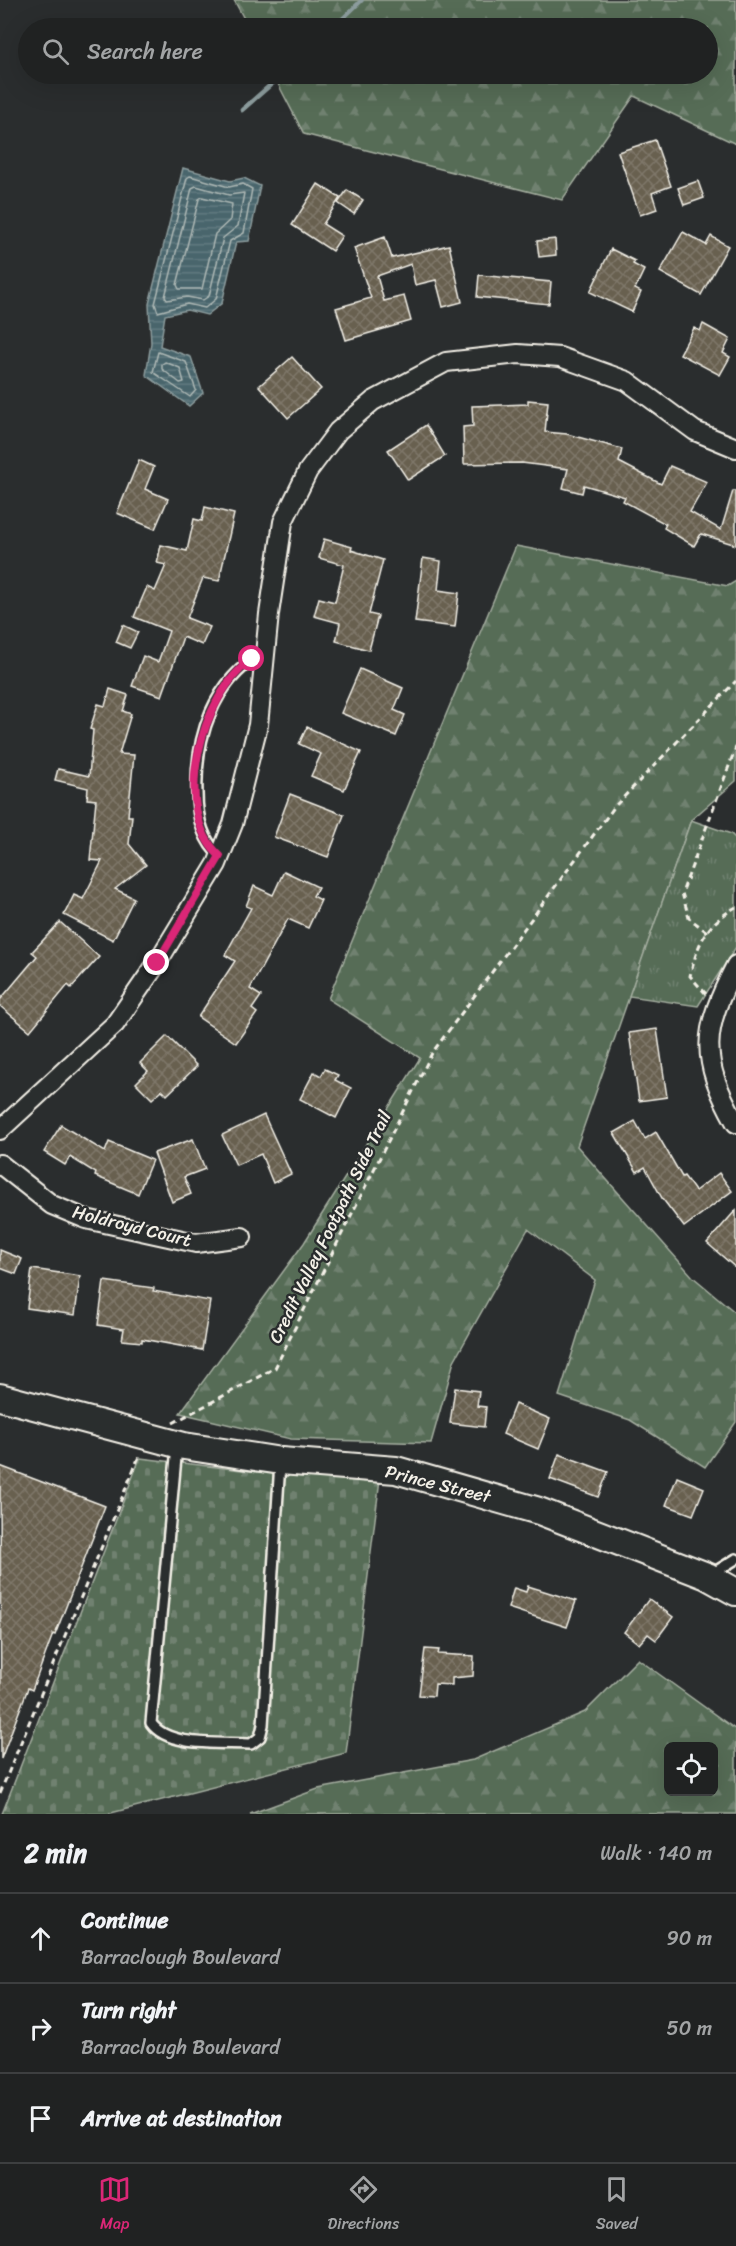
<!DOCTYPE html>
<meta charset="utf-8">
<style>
:root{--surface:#202222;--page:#2d2f2f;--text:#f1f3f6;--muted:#a2a4a5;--line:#3d3f40;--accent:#db2777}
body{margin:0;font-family:Sriracha,sans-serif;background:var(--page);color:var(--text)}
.controls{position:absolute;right:18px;bottom:18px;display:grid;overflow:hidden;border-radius:9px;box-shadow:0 6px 24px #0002}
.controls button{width:54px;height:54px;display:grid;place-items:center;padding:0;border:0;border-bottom:2px solid var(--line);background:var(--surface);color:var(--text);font:30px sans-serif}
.stop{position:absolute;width:18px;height:18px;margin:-14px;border:4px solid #db2777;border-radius:50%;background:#fff}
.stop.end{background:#db2777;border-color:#fff;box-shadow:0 2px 6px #0008}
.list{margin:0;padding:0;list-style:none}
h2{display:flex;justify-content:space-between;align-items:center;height:78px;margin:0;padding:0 24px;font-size:26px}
h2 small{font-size:20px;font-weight:400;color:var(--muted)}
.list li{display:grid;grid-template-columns:39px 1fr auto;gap:18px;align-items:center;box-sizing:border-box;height:90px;padding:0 24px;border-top:2px solid var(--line)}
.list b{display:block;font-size:22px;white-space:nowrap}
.list p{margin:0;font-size:20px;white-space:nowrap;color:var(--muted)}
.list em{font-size:20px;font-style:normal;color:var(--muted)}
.icon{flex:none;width:33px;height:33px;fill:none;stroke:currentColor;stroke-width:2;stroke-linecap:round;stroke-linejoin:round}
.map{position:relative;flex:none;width:736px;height:1814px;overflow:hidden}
.search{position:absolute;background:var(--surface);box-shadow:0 6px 24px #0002;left:18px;right:18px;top:18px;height:66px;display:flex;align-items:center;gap:15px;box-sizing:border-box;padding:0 21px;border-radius:33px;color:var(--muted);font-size:22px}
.sheet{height:348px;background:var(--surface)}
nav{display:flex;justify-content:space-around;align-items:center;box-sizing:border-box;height:84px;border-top:2px solid var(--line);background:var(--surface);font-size:16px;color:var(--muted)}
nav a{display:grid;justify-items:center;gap:3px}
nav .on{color:var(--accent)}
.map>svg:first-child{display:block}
.forest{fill:url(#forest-firs);stroke:#a5aea0;stroke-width:1.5;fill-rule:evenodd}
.cemetery{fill:url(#cemetery-stones);stroke:#a5aea0;stroke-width:1.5}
.park{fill:url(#park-tufts);stroke:#a5aea0;stroke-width:1.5}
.water{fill:url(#water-rules);stroke:#8d9d9e;stroke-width:1.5}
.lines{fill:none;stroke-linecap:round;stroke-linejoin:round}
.shore{stroke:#afb9b6;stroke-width:1.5}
.stream{stroke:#8d9d9e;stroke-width:4.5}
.building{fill:url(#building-cross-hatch);stroke:#f4f1e8;stroke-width:1.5}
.lane-casing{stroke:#f4f1e8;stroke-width:14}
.street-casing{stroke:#f4f1e8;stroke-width:22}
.secondary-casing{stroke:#f4f1e8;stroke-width:30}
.path{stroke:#f4f1e8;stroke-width:3;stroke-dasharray:6 4.5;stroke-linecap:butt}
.lane{stroke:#2a2d2e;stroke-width:9}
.street{stroke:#2a2d2e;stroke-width:18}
.secondary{stroke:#2a2d2e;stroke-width:26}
.route{stroke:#db2777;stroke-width:8}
.labels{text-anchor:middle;stroke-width:5;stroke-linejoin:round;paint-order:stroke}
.street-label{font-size:18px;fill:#f4f1e8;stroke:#2a2d2e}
</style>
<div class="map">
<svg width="736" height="1814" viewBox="0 0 736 1814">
<defs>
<pattern id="forest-firs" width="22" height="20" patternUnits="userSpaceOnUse" patternTransform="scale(1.5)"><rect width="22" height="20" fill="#566c57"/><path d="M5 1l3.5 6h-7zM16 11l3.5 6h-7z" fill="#6f816f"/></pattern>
<pattern id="cemetery-stones" width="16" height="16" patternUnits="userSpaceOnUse" patternTransform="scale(1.5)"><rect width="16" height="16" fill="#566c57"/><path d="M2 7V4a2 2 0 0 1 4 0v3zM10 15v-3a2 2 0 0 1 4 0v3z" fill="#6f816f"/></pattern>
<pattern id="park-tufts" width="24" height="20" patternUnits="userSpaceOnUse" patternTransform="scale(1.5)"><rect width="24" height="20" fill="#566c57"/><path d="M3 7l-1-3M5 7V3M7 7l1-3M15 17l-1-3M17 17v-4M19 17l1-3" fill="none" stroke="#6f816f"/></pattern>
<pattern id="water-rules" width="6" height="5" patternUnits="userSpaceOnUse" patternTransform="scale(1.5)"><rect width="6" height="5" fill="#48656c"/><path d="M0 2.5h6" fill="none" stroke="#637c81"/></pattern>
<pattern id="building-cross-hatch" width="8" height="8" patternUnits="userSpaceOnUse" patternTransform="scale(1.5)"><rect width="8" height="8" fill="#686050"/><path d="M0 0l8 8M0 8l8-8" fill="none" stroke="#7e7769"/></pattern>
</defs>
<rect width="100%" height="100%" fill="#2a2d2e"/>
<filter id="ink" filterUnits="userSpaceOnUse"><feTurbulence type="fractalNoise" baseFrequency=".0167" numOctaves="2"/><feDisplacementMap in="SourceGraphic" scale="12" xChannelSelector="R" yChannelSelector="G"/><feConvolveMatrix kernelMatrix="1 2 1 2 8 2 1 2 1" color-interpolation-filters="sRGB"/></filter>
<g filter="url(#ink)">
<g class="forest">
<path d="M 234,0 L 736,0 L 736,144 L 634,96 L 562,200 L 304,134 L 273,74 L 708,74 L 708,28 L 249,28 Z"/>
<path d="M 516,546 L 728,586 L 736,581 L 736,781 L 691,820 L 577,1146 L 693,1277 L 736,1313 L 736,1422 L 705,1467 L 630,1420 L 559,1396 L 595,1280 L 528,1229 L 454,1361 L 431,1443 L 291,1439 L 180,1413 L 304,1243 L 420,1058 L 328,999 Z"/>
<path d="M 638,1659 L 736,1730 L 736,1814 L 250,1814 L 318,1789 L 473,1760 L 585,1712 ZM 714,1746 L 714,1792 L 668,1792 L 668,1746 Z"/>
</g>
<path class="cemetery" d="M 140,1458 L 285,1475 L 380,1479 L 346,1753 L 107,1814 L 2,1814 Z"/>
<path class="park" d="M 691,820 L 731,834 L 736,839 L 736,947 L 698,1006 L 629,996 Z"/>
<path class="water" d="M 183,168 L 230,181 L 244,178 L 260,186 L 249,241 L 236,242 L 222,303 L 207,315 L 187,310 L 165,315 L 160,346 L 191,357 L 203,393 L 189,406 L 146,375 L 151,343 L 149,304 Z"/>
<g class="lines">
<g class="shore">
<path d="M 190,176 L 229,187 L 243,184 L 252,189 L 244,233 L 230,241 L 216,299 L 205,308 L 187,304 L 158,312 L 155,304 L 187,178 Z"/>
<path d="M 196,186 L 229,195 L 244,193 L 238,226 L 223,238 L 209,296 L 203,300 L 187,297 L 167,300 L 165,297 L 192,188 Z"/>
<path d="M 202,197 L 232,204 L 230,220 L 215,234 L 202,289 L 179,289 L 177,285 L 199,199 Z"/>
<path d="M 158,352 L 186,362 L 196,390 L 190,397 L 153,372 Z"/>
<path d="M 165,362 L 180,368 L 184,382 L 180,383 L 162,369 L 162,364 Z"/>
</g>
<g class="stream">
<path d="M 333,28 L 362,0"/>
<path d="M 242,110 L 283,74"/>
</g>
</g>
<g class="building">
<path d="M 655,140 L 671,186 L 652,193 L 657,209 L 640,215 L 618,152 Z"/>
<path d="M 698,181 L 704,198 L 684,205 L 678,188 Z"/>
<path d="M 318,184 L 340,198 L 323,224 L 342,236 L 332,251 L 292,225 Z"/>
<path d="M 347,190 L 363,200 L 354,214 L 338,203 Z"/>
<path d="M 683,232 L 706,245 L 711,236 L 728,246 L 701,295 L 660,272 Z"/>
<path d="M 385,237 L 392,258 L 449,245 L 462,302 L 443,307 L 436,280 L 415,285 L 411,264 L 377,276 L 384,301 L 404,296 L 411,321 L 346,340 L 336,308 L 371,298 L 354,248 Z"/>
<path d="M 555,239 L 556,255 L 539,257 L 537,241 Z"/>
<path d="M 611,249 L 635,261 L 633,264 L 644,270 L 635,289 L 641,292 L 632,312 L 590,292 Z"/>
<path d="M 479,275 L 551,282 L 549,304 L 477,297 Z"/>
<path d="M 703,324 L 730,339 L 723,353 L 730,357 L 720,375 L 680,354 L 694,328 L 700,331 Z"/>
<path d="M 292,357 L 321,389 L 288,418 L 259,386 Z"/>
<path d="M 528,400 L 548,402 L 545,432 L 567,434 L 622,449 L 619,462 L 661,484 L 670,466 L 707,482 L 690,512 L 721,530 L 733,491 L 736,491 L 736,545 L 701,534 L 694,546 L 664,528 L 666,524 L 623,501 L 625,497 L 584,485 L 582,493 L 563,488 L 568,469 L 522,463 L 464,464 L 463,427 L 473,426 L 472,406 L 528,404 Z"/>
<path d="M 426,425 L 445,456 L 408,480 L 388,450 Z"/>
<path d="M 139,460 L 154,467 L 145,489 L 168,499 L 155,529 L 117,513 Z"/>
<path d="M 205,507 L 234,514 L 219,581 L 203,578 L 187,618 L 210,627 L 202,645 L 183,637 L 162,696 L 132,686 L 143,656 L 158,662 L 169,631 L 134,617 L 147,587 L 155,591 L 166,565 L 157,563 L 161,545 L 187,551 L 194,519 L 202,521 Z"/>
<path d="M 324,539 L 352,547 L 351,550 L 383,560 L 369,614 L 378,616 L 369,650 L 336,641 L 340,623 L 314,616 L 319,598 L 335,602 L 344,565 L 319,558 Z"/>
<path d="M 423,558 L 441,561 L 438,590 L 459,593 L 455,627 L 415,622 Z"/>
<path d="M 123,625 L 138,632 L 130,648 L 116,642 Z"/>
<path d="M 360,669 L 403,688 L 394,710 L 405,715 L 396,736 L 341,713 Z"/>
<path d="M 110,689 L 128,695 L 123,711 L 131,714 L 119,754 L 134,755 L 128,816 L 132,816 L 129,844 L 146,865 L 115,889 L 134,898 L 113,940 L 64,915 L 74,895 L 83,899 L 102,861 L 90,860 L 96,800 L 87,799 L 88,788 L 55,780 L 58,769 L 89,776 L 93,730 L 90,729 L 98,704 L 105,706 Z"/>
<path d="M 307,727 L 361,752 L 344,790 L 311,776 L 321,754 L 299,744 Z"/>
<path d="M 290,794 L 344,815 L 328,857 L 274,837 Z"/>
<path d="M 284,871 L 318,887 L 313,896 L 321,900 L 308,928 L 288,919 L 250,989 L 261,996 L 252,1009 L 257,1013 L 236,1043 L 198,1017 L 235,961 L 225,955 L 251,908 L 246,906 L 254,886 L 273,895 Z"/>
<path d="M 60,922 L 99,957 L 71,988 L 68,985 L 30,1031 L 0,1006 L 0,1000 L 37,956 L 32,952 Z"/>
<path d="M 657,1029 L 667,1097 L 639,1101 L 629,1033 Z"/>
<path d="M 167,1036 L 197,1066 L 167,1095 L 162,1090 L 152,1099 L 136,1083 L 148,1071 L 140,1063 Z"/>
<path d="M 325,1069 L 338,1075 L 335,1080 L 351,1088 L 336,1118 L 300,1099 L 314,1072 L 321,1076 Z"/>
<path d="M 264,1115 L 291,1174 L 273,1183 L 261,1154 L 236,1165 L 222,1135 Z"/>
<path d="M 635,1121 L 645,1139 L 656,1132 L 682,1177 L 684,1176 L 695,1191 L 719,1173 L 732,1191 L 684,1227 L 662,1198 L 645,1167 L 637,1172 L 614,1133 Z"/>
<path d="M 61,1125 L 105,1152 L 109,1142 L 152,1160 L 138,1194 L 95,1176 L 96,1173 L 70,1157 L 65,1165 L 44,1152 Z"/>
<path d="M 193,1139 L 205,1169 L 184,1177 L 191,1194 L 172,1202 L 154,1153 Z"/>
<path d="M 736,1210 L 736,1268 L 707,1243 Z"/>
<path d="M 0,1250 L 22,1259 L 16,1274 L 0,1268 Z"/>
<path d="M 32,1269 L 80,1276 L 75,1315 L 27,1308 Z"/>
<path d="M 104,1281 L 154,1288 L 153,1291 L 210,1301 L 202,1350 L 142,1339 L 142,1342 L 122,1340 L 124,1329 L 98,1325 Z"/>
<path d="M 455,1388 L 479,1391 L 477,1406 L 486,1407 L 484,1427 L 450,1423 Z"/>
<path d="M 515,1404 L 550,1419 L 538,1449 L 503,1434 Z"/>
<path d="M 559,1454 L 608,1472 L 598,1497 L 550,1479 Z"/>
<path d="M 0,1466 L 105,1506 L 55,1635 L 53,1634 L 32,1690 L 28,1688 L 1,1759 Z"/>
<path d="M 677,1477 L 704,1488 L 693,1515 L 666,1505 Z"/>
<path d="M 528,1586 L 576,1601 L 567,1627 L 508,1608 L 514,1588 L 526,1592 Z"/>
<path d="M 649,1599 L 673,1617 L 656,1640 L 648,1634 L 639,1644 L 624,1632 Z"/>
<path d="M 425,1649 L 439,1650 L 438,1654 L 474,1656 L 473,1676 L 452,1678 L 452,1685 L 435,1684 L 434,1696 L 419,1695 Z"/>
</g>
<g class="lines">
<g class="lane-casing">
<g id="lane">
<path d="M 220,856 C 202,840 197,816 197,793 C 195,737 213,681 264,652"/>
<path d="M 177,1447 L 151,1723 C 168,1748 222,1742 251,1744 L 260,1737 L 263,1725 L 280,1463"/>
<path d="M 710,1575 L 736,1559"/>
</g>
</g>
<g class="street-casing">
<g id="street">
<path d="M 736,965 C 702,1031 699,1058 736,1123"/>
<path d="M 0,1130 L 115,1024 L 157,963 L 217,864 L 233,824 L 258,725 L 269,614 L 283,522 L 308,471 L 338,431 L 373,401 L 446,362 L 518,354 L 560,357 L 627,381 L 695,431 L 736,448"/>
<path d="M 0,1164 L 52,1205 L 86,1219 L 196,1243 L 242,1237"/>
</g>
</g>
<g class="secondary-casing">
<path id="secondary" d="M 0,1397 L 184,1446 L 281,1461 L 396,1470 L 539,1511 L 707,1576 L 736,1592"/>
</g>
<g class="path">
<path d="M 707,932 L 689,918 L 682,893 L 736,747"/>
<path d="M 706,994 L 690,976 C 698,943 705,925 736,907"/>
<path d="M 173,1423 L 275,1368 L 432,1053 L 615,806 L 736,681"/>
<path d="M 0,1793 L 140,1454"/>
</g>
<use href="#lane" class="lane"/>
<use href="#street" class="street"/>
<use href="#secondary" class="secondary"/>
</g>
</g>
<g class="lines" filter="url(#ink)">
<path class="route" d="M 157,963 L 220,856 C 169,810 202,694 252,659"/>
</g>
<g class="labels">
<g class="street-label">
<text transform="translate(132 1226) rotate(14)" y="6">Holdroyd Court</text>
<text transform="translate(330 1227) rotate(-64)" y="6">Credit Valley Footpath Side Trail</text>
<text transform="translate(438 1484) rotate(14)" y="6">Prince Street</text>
</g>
</g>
</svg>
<div class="controls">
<button><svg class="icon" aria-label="locate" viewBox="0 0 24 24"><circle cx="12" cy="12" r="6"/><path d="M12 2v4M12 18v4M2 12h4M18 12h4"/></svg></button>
</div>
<div class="stop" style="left:252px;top:659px"></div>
<div class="stop end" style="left:157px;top:963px"></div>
<div class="search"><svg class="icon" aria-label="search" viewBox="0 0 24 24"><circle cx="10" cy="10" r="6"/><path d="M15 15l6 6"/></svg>Search here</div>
</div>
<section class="sheet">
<h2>2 min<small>Walk · 140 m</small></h2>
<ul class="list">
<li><svg class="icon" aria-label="ahead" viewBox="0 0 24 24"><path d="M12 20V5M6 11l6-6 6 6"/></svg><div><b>Continue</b><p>Barraclough Boulevard</p></div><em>90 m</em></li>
<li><svg class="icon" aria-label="right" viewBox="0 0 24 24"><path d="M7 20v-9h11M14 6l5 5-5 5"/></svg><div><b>Turn right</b><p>Barraclough Boulevard</p></div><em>50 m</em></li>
<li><svg class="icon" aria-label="arrive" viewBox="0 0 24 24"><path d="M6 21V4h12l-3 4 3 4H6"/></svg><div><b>Arrive at destination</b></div></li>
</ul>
</section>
<nav>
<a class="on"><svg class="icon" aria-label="map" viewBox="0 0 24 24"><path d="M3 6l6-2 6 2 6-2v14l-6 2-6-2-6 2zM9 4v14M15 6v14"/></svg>Map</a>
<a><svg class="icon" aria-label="directions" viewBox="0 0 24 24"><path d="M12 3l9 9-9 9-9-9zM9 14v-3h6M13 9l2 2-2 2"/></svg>Directions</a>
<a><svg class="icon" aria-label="saved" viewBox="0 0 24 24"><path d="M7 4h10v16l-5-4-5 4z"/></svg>Saved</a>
</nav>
